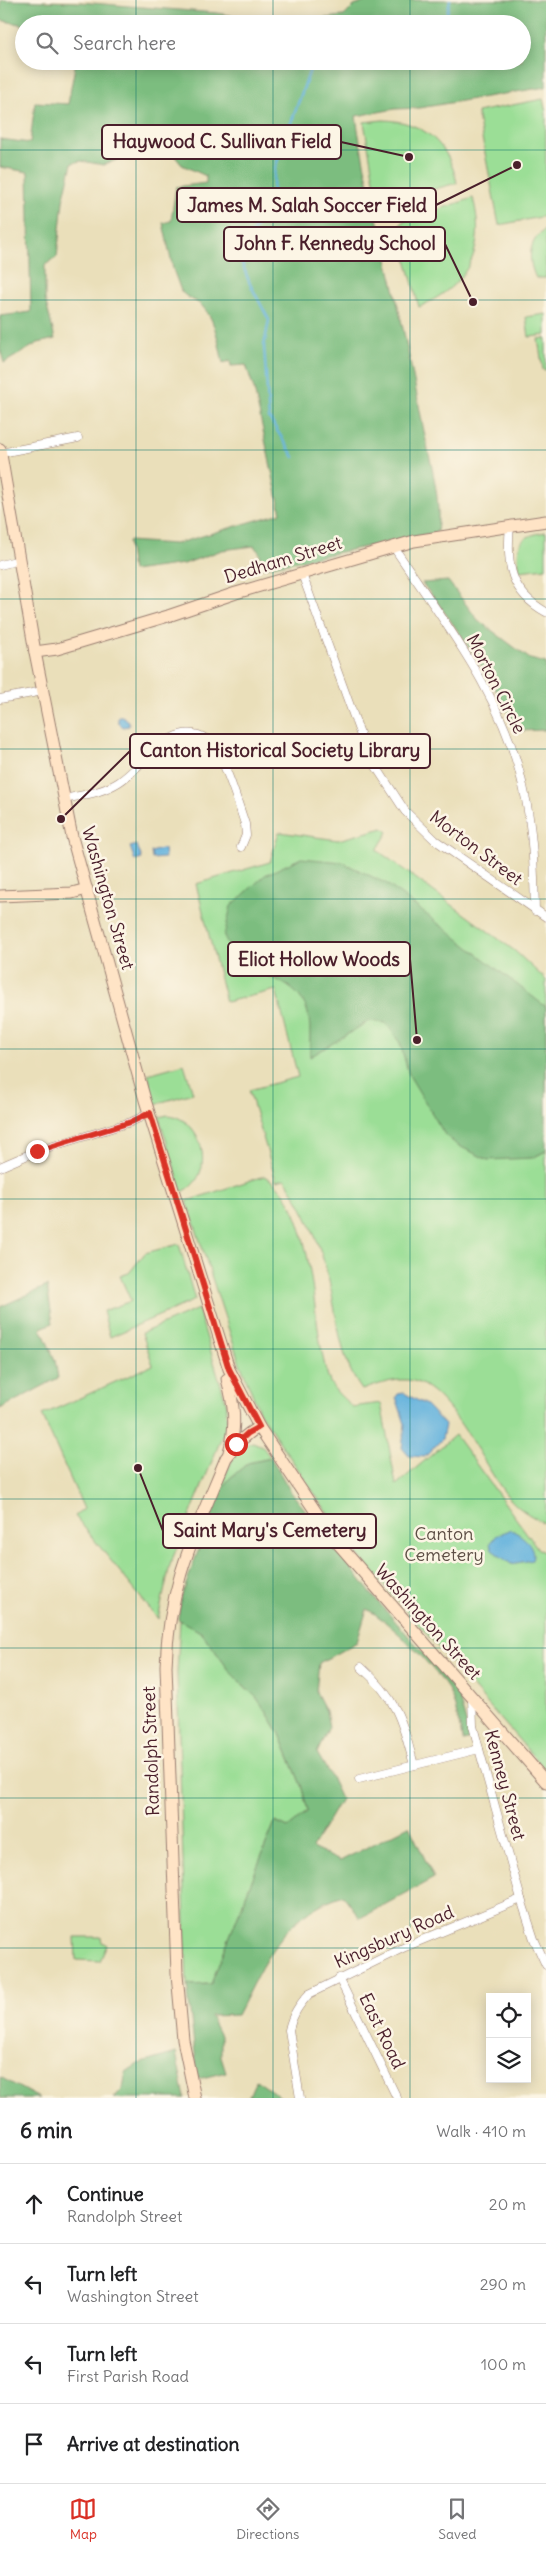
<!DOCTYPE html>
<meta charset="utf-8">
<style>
:root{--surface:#fff;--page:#f6f6f6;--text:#202124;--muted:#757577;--line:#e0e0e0;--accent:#d93025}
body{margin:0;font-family:Delius,sans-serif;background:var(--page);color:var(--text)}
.controls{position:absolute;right:15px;bottom:15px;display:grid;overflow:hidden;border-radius:0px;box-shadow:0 2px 12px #0003}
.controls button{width:45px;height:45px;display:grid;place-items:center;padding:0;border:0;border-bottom:1px solid var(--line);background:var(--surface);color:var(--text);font:25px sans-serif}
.stop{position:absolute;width:15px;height:15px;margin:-11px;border:4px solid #d93025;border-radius:50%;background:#fff}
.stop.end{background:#d93025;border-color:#fff;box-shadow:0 1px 5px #0008}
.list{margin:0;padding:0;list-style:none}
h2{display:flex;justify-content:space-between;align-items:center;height:65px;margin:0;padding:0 20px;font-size:21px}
h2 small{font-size:16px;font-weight:400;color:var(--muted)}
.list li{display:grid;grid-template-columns:32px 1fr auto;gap:15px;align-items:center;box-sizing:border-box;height:80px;padding:0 20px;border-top:1px solid var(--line)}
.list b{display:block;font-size:19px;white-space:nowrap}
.list p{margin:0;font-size:16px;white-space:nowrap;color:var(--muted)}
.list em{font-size:16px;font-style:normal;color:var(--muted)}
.icon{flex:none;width:28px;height:28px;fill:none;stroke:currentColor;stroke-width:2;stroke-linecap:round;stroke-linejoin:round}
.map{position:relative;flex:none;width:546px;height:2098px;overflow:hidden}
.search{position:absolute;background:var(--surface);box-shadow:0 2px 12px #0003;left:15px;right:15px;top:15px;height:55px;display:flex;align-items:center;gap:12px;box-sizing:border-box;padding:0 18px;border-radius:28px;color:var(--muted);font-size:19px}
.sheet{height:385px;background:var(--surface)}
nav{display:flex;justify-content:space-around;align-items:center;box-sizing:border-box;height:70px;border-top:1px solid var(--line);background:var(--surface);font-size:14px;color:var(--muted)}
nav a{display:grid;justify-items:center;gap:2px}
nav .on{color:var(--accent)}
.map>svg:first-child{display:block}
.green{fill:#9bde96;stroke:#727e60}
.forest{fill:#7cbd7f;stroke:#636e55}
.water{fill:#63b2dd;stroke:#566884}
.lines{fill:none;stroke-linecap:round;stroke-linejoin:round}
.stream{stroke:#63b2dd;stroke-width:2.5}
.minor-casing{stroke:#9a7f72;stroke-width:9}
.secondary-casing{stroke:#9a7f72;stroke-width:13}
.minor{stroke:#fff;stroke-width:8}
.secondary{stroke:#ffe4c6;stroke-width:11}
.route{stroke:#d93025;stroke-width:6}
.grid{fill:none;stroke:#0f766e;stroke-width:1;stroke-opacity:0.55}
.labels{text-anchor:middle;stroke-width:5;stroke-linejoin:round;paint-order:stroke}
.street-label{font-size:18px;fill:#4a1f2b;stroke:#fcf5e5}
.park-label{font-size:18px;fill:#5e4f46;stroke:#fcf5e5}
.leader{fill:none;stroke:#4a1f2b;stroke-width:2}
.callout-dot{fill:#4a1f2b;stroke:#fcf5e5;stroke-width:2}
.callout{fill:#fcf5e5;stroke:#4a1f2b;stroke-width:2}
.callout-label{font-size:19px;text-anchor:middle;font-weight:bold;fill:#4a1f2b}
</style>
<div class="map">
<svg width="546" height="2098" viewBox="0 0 546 2098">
<rect width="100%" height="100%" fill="#fcf5e5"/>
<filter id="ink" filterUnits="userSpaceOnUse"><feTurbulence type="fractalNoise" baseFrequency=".02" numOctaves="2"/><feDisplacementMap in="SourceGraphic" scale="10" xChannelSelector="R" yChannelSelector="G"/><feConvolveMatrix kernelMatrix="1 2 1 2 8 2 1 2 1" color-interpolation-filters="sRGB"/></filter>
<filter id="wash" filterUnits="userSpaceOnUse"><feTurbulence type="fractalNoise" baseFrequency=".0096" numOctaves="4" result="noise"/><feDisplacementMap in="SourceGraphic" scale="20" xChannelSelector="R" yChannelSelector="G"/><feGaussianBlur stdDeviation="1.12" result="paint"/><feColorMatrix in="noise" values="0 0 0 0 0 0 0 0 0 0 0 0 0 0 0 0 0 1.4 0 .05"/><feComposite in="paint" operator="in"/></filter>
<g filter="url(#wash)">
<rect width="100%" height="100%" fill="#eadfba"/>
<g class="green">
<path d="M 543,99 L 546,113 L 546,216 L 499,225 L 477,112 Z"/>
<path d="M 383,120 C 424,121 449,144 457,183 L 389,201 L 376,192 L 364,122 Z"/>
<path d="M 473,198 C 487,250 468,285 419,307 L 398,229 L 403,221 Z"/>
<path d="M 546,229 L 546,278 L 536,278 C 527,260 528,240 546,229 Z"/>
<path d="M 546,314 L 546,335 L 529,337 L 526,317 Z"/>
<path d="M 546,338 L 546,370 L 543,370 L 538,339 Z"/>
<path d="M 546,532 L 546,568 L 520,571 C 515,544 519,536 546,532 Z"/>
<path d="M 383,828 L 388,832 L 377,850 L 515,951 L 546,980 L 546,1091 L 532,1158 L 546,1151 L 546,1524 C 533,1517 521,1511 511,1500 C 485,1472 449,1382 407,1380 C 391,1379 377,1385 362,1390 C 339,1359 338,1318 329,1281 C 321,1245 305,1209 285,1179 L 276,1181 L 249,1090 L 298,1077 L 276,990 L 226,1002 L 196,884 L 270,862 L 279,832 L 338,840 Z"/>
<path d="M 184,1064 L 193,1093 L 155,1104 L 148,1074 Z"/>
<path d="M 168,1115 C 204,1119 217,1176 182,1192 L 159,1117 Z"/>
<path d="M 264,1176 C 319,1204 309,1330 330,1382 C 334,1391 346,1400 352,1407 L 381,1403 L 396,1485 L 455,1435 L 539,1550 L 546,1553 L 546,1771 L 350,1546 L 260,1413 L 239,1361 L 187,1201 Z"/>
<path d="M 179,1244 L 195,1300 L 110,1337 L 103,1311 L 131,1301 L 120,1276 L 129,1273 L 145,1253 Z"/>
<path d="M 198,1309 L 226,1402 L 227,1424 L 170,1565 L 158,1619 L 75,1516 L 84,1509 L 42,1415 L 153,1365 L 142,1333 Z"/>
<path d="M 253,1442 L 262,1446 L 271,1458 L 248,1463 L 229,1479 L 219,1493 C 225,1477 234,1445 253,1442 Z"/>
<path d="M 180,1621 L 183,1621 L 202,1633 L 232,1674 L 256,1697 L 266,1711 L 280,1734 L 301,1785 L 308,1811 L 288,1828 L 275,1822 L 211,1984 L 187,1985 L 177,1673 Z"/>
<path d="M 75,1937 L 101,1937 L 102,1942 L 107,1945 L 100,1961 L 76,1960 Z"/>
</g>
<g class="forest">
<path d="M 1,0 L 79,2 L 216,13 L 278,23 L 344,16 L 354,6 L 370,0 L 546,0 L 546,87 L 419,108 L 395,109 L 356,116 C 362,161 373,202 384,246 C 399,307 412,369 424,431 C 430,462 442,500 437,532 L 264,568 L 259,552 L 254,546 L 222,550 L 184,564 L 132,571 L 128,541 L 175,544 L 281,513 L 254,389 L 246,365 L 231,366 L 230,361 L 223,363 C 219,346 216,320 203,307 C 197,300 187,299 181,291 L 173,269 L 163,223 L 171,221 L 176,187 L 206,183 L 206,176 L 182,165 L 169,149 L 157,146 L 141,151 L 136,158 L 131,160 L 121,158 L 104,165 L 81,161 L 72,163 L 63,201 L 57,257 L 45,265 L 45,299 L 55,339 L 38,343 L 4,363 L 0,349 L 0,316 L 31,312 L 28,172 L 0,167 L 0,139 L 30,143 L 35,102 L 68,104 L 76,61 L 522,61 L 522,24 L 24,25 L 0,20 Z"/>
<path d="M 448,581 L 478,620 L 530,659 L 546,663 L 546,730 L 519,731 C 491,679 459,629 422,583 Z"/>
<path d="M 301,858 L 342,862 L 387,884 L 546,1007 L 546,1151 L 532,1158 L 488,1160 L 457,1145 L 445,1135 L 409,1075 L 400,1043 L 386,1023 L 369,1021 L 310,1057 C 309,1044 311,1030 309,1018 C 303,983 267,976 238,966 L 224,936 L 231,906 L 265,875 Z"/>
<path d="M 47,1286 L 53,1323 L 41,1328 L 55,1360 L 58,1378 L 0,1409 L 0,1307 Z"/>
<path d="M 271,1458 L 291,1492 L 374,1597 L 457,1691 L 471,1739 L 463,1741 C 459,1726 456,1707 450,1693 C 439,1671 389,1621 367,1609 L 357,1642 L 319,1663 L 316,1692 L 326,1711 L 329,1727 L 317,1753 L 330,1775 L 341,1799 L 312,1848 L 340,1861 L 409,1826 L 434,1878 L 360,1918 L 343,1895 C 281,1916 265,1961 237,2015 L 210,2016 L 221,2038 L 221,2056 L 226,2072 L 198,2079 L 187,1985 L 211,1984 L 275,1822 L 288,1828 L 308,1811 L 301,1785 L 280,1734 L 266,1711 L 256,1697 L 232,1674 L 202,1633 L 178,1619 L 181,1598 L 219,1493 L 229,1479 L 248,1463 Z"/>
<path d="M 176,2053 L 185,2098 L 114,2098 L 123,2088 L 126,2072 L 138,2064 Z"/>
<path d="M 0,2077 L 39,2098 L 0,2098 Z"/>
<path d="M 256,2080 L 282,2098 L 248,2098 Z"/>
</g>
<g class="water">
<path d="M 118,716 L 122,716 L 129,721 L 129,726 L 123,727 L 118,722 Z"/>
<path d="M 137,845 L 142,859 L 135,861 L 130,847 Z"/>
<path d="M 161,849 L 164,849 L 165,858 L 152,859 L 151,852 Z"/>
<path d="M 404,1393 L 426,1405 L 445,1425 L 442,1439 L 425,1457 L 409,1456 L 402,1448 L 405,1424 L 396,1397 L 398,1394 Z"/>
<path d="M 510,1530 C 522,1534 537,1547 532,1560 L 511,1564 L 492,1550 L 490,1544 L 497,1535 Z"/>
</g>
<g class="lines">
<g class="stream">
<path d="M 434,24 L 446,18 L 450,0"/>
<path d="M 294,457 L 269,418 L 264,346 L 269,320 L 250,284 L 239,255 L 271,202 L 275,168 L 311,67 L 319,61"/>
</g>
</g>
</g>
<g filter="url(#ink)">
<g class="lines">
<g class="minor-casing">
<g id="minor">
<path d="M 1,453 L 78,438"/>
<path d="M 510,526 C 506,565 510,592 546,612"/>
<path d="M 393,546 C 444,622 503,695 523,786 C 533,827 534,869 535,911"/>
<path d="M 0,565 L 20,560"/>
<path d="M 302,574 L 361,736 L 373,762 L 405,811 L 435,840 L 546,917"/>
<path d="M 0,699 L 43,691"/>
<path d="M 64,799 C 82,795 102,793 119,782 C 144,766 173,716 208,740 C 222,749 239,806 245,824 L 246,835 L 241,847"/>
<path d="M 0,1167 L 37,1151 L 131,1122 L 150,1113"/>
<path d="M 361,1667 C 397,1699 402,1720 414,1765"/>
<path d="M 472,1697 L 473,1726 L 479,1749 L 521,1899 L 534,1939 L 546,1965"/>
<path d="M 359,1779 L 479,1749"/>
<path d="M 339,1978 L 397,2098"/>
<path d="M 300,2098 L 289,2030 C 292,2015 299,2005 309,1994 L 405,1947 L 521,1899"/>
</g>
</g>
<g class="secondary-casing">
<g id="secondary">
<path d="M 0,449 L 35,652 L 72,837 L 145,1100 L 229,1369 L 259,1427 L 334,1539 L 546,1782"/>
<path d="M 35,652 L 57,649 L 168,616 L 236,593 L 414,541 L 546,521"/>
<path d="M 0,896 L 72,893 L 87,889"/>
<path d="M 227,1379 C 234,1404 237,1426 229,1452"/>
<path d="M 195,2098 L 183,2040 L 177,1974 L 166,1666 C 168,1585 196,1531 226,1458 C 236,1445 244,1435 259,1427"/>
</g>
</g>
<use href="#minor" class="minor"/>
<use href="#secondary" class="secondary"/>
</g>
</g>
<g class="lines" filter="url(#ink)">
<path class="route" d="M 37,1151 L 131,1122 L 150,1113 L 229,1369 L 259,1427 L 248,1433 L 236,1444"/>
</g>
<path class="grid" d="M 136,0 L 136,24M 273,0 L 273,24M 410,0 L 410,24M 136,61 L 136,2098M 273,61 L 273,2098M 410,61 L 410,2098M 0,150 L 546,150M 0,300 L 546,300M 0,450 L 546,450M 0,599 L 546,599M 0,749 L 546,749M 0,899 L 546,899M 0,1049 L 546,1049M 0,1199 L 546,1199M 0,1349 L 546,1349M 0,1499 L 546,1499M 0,1648 L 546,1648M 0,1798 L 546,1798M 0,1948 L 546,1948"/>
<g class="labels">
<g class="street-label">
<text transform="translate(283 560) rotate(-17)" y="6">Dedham Street</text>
<text transform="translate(496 684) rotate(63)" y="6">Morton Circle</text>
<text transform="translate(476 848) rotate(37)" y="6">Morton Street</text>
<text transform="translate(108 898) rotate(74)" y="6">Washington Street</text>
<text transform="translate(428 1622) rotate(48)" y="6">Washington Street</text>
<text transform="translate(151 1751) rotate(-92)" y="6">Randolph Street</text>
<text transform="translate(505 1785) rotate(75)" y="6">Kenney Street</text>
<text transform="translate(394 1937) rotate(-24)" y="6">Kingsbury Road</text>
<text transform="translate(382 2031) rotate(64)" y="6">East Road</text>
</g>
<g class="park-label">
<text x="444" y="1540">Canton<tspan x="444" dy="21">Cemetery</tspan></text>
</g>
</g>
<path class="leader" d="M409 157L341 142M517 165L436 205M473 302L445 244M61 819L130 751M417 1040L410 959M138 1468L163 1531"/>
<g class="callout-dot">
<circle cx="409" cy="157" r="5"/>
<circle cx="517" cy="165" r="5"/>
<circle cx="473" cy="302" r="5"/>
<circle cx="61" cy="819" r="5"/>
<circle cx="417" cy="1040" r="5"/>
<circle cx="138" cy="1468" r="5"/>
</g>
<g class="callout">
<rect x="102" y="125" width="239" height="34" rx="5"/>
<rect x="177" y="188" width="259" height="34" rx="5"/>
<rect x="224" y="227" width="221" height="34" rx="5"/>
<rect x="130" y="734" width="300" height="34" rx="5"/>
<rect x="228" y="942" width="182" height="34" rx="5"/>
<rect x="163" y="1514" width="213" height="34" rx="5"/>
</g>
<g class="callout-label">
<text x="222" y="148">Haywood C. Sullivan Field</text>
<text x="307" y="212">James M. Salah Soccer Field</text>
<text x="335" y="250">John F. Kennedy School</text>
<text x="280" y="757">Canton Historical Society Library</text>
<text x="319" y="966">Eliot Hollow Woods</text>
<text x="270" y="1537">Saint Mary's Cemetery</text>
</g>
</svg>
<div class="controls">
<button><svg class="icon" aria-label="locate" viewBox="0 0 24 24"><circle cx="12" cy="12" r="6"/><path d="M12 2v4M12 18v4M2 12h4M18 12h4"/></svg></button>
<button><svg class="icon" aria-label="layers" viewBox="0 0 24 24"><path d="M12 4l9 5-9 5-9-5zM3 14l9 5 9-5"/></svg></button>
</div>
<div class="stop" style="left:236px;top:1444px"></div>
<div class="stop end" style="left:37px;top:1151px"></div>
<div class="search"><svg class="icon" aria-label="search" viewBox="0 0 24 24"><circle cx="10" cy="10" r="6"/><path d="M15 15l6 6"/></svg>Search here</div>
</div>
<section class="sheet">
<h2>6 min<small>Walk · 410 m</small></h2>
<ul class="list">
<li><svg class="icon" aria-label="ahead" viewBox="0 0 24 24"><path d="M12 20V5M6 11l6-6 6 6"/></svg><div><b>Continue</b><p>Randolph Street</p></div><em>20 m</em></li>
<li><svg class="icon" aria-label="left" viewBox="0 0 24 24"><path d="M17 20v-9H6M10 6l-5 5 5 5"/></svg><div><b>Turn left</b><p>Washington Street</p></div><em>290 m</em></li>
<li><svg class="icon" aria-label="left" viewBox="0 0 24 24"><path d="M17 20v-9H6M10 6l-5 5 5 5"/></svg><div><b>Turn left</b><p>First Parish Road</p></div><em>100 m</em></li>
<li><svg class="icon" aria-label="arrive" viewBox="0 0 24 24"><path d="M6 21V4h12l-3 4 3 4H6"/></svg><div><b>Arrive at destination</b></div></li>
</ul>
</section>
<nav>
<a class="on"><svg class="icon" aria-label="map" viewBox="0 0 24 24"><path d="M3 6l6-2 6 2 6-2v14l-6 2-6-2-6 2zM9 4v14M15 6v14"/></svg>Map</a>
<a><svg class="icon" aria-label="directions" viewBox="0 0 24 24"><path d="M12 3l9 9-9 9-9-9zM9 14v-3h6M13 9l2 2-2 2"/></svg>Directions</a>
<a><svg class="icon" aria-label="saved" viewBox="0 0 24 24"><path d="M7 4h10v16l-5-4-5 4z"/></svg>Saved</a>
</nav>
